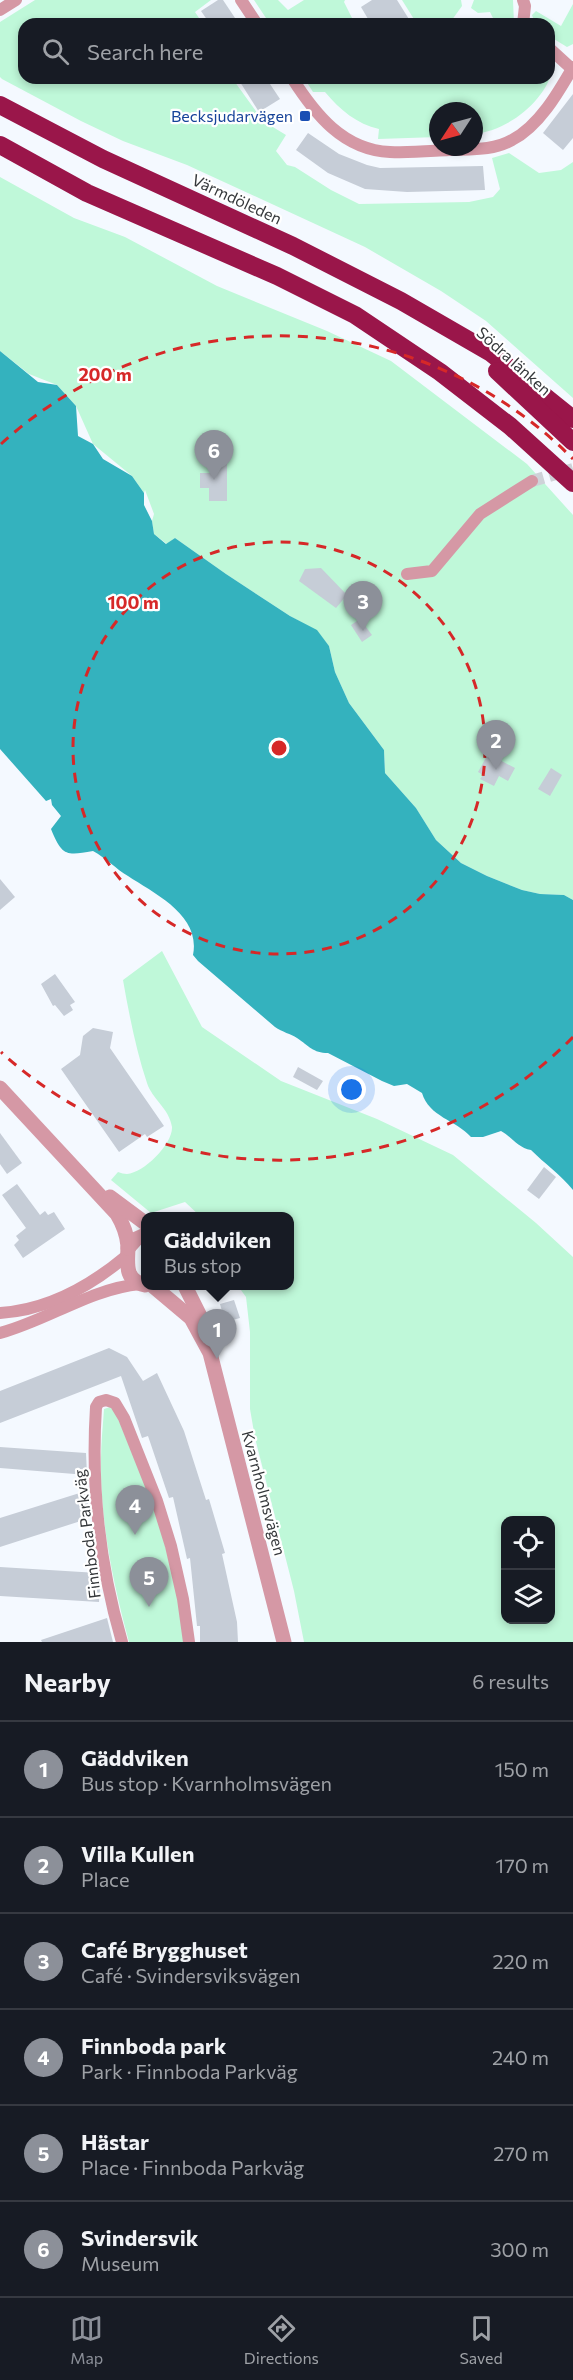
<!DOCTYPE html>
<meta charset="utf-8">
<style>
:root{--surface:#171b24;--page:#242831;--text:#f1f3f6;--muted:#9ea1a6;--line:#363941;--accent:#8c9099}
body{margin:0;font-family:Commissioner,sans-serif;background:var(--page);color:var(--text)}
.controls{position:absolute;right:18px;bottom:18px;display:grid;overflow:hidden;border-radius:12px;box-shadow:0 3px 9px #0003}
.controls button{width:54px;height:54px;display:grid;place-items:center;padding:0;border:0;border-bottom:2px solid var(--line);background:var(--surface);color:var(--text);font:30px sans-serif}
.compass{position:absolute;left:429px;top:102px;width:54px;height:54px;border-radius:50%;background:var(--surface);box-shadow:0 3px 9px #0003;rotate:234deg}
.you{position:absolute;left:352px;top:1090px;width:21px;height:21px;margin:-15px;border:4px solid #fff;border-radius:50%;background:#1a73e8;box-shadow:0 0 0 9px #1a73e833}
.badge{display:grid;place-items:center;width:39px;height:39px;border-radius:50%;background:var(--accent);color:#fff;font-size:20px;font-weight:700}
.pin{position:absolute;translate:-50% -50px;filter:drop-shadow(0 2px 3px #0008)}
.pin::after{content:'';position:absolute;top:32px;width:21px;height:18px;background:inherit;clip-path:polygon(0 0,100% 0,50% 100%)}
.popup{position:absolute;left:141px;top:1212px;width:153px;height:78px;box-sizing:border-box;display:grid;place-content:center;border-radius:12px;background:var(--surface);filter:drop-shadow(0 2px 4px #0005);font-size:20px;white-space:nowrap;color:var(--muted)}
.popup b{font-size:22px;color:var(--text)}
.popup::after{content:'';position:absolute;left:50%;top:100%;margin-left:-12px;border:12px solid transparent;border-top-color:var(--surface)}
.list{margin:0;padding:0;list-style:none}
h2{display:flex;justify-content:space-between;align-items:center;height:78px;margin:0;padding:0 24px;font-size:26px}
h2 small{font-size:20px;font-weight:400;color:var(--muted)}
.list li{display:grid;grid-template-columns:39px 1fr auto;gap:18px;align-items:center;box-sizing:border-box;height:96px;padding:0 24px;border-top:2px solid var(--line)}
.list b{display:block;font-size:22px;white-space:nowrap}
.list p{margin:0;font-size:20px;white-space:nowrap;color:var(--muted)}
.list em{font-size:20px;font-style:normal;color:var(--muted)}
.icon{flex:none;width:33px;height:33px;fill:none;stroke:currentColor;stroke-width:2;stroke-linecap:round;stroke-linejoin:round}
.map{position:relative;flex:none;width:573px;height:1642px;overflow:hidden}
.search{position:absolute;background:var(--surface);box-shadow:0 3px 9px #0003;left:18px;right:18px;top:18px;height:66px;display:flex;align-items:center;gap:15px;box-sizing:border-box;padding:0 21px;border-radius:18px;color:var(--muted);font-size:22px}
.sheet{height:654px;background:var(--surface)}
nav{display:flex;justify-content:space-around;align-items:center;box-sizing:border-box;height:84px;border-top:2px solid var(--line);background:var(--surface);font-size:16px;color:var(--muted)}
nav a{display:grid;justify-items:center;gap:3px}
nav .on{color:var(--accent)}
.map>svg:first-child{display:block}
.green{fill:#bff8d9;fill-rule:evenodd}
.water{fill:#34b2be}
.building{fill:#c6cdd7}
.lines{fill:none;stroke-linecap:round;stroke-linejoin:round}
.minor-tunnel{stroke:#ced2d8;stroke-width:12;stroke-dasharray:12 6;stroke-linecap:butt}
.minor{stroke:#d598a5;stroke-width:12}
.tertiary{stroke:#d598a5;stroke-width:15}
.motorway{stroke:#9a164a;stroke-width:18}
.ring{fill:none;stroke:#d62828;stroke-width:3;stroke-dasharray:10 8}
.transit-dot{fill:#1a4fb4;stroke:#fff;stroke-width:2}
.labels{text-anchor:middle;stroke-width:4.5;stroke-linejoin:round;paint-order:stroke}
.transit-label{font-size:16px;fill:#164399;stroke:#fff;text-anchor:end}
.street-label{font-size:16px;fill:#35383b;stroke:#fff}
.centre{fill:#d62828;stroke:#fff;stroke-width:3}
.ring-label{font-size:18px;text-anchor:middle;font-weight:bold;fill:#d62828;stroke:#fff;stroke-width:4.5;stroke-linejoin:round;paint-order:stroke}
</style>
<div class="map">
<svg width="573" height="1642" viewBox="0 0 573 1642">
<rect width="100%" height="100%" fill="#f4f9ff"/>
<g class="green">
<path d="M 35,0 L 211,0 L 195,12 L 203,24 L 24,24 L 24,78 L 232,78 L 263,121 L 286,135 L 276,151 L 287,165 L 295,167 L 331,190 L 359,204 L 469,202 L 493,197 L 500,189 L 492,158 L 509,153 L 539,173 L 561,170 L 573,162 L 573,398 L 486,321 L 441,291 L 365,247 L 187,165 L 123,141 L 81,121 L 2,79 L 0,77 L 0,22 Z"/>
<path d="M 254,0 L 278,0 L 288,10 L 304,0 L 345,0 L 344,2 L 355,24 L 270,24 Z"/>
<path d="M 402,0 L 461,0 L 462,6 L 449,24 L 417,24 Z"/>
<path d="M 474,0 L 513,0 L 514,24 L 496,24 L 490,12 L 478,13 L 471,8 Z"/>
<path d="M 573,4 L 573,44 L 567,47 L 549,36 L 549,24 L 535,24 L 532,15 L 536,11 L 561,26 Z"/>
<path d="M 549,58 L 554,65 C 547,100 510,130 474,134 L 474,111 L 438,111 L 438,137 L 378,139 L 379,129 C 357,124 340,110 325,92 L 313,92 L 304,78 L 478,78 L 479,80 L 483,78 L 549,78 Z"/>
<path d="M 0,177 L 74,218 L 125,237 L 217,286 L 327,331 L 391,361 L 527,464 L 573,515 L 573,900 L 564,895 L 540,894 L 522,890 L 487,876 L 461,863 L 436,840 L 416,808 L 385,773 L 384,750 L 349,703 L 335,672 L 329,646 L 317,631 L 290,616 L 226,574 L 175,538 L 167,544 L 154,534 L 152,521 L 154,514 L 145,490 L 144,493 L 132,476 L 93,444 L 76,406 L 57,385 L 29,374 L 0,351 Z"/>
<path d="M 162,951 L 202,1027 L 281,1081 L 377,1119 L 453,1155 L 536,1223 L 573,1257 L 573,1642 L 304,1642 L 294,1591 L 255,1438 L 250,1409 L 250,1332 L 246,1297 L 238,1286 L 289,1286 L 289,1216 L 200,1216 L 185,1202 L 151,1213 L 111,1180 L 118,1172 C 121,1173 124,1174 127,1174 C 144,1173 173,1144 172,1127 C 169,1108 152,1099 147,1083 C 136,1050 129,1014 123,980 ZM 506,1520 L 550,1520 L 550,1620 L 506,1620 Z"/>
<path d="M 113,1406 L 156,1512 L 177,1589 L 185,1642 L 129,1642 C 113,1583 100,1521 101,1459 C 101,1442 103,1425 104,1409 Z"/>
</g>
<path class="water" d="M 0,351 L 38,382 L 57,385 L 76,406 L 78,436 L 93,444 L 103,459 L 132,476 L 144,493 L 144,505 L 152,521 L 154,534 L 166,544 L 175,538 L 226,574 L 290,616 L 317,630 L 329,646 L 335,672 L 349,703 L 384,750 L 385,773 L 416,808 L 436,840 L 461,863 L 487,876 L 522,890 L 540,894 L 564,895 L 573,900 L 573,1190 C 560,1174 545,1164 531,1150 C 518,1148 512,1137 501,1131 L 483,1137 L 471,1137 C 456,1120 429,1117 422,1093 L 407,1084 L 394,1086 L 382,1081 L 328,1053 C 313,1053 309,1046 297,1038 C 291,1034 282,1032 275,1027 L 198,961 L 193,955 C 201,915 155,894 128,876 C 116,869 106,858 93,851 C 66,856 62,856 51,829 L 61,816 L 52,805 L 51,799 L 46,801 L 0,749 Z"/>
<g class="building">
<path d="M 218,0 L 223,0 L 239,24 L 210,24 L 201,11 Z"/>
<path d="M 372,0 L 397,0 L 412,24 L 371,24 L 361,7 Z"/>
<path d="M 246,78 L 266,78 L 280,99 L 259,112 L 240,82 Z"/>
<path d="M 573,94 L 573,138 L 563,150 L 543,133 Z"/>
<path d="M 308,133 L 339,154 L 367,165 L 380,168 L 483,166 L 485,190 L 407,192 L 365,189 L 328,173 L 296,150 Z"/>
<path d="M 211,460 L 227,460 L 227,501 L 209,501 L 209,488 L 200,488 L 200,473 L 211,473 Z"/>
<path d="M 321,568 L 347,595 L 336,608 L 299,581 L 305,569 Z"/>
<path d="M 357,587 L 369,587 L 368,612 L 357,612 Z"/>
<path d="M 360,619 L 372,635 L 362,642 L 351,625 Z"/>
<path d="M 488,754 L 515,768 L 508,781 L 499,776 L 494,786 L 480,779 L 483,775 L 478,772 Z"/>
<path d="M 551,768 L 562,775 L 550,796 L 538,789 Z"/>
<path d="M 0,879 L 15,897 L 0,910 Z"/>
<path d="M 55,974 L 75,1002 L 70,1005 L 73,1010 L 64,1016 L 55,1005 L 53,1006 L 41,984 Z"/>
<path d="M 93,1028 L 113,1032 L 110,1048 L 164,1126 L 147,1137 L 145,1134 L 119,1152 L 61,1069 L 80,1055 L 83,1036 Z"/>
<path d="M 298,1067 L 323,1081 L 317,1090 L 293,1077 Z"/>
<path d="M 0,1133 L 22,1163 L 7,1174 L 0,1164 Z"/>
<path d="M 544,1167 L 556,1177 L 539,1199 L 527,1190 Z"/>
<path d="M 17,1184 L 40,1215 L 45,1211 L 48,1215 L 54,1212 L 65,1229 L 23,1258 L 14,1245 L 19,1240 L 16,1236 L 26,1228 L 2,1195 Z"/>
<path d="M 234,1300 L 240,1318 L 225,1322 L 220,1304 Z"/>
<path d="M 109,1348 L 127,1357 L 143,1381 L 157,1373 L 184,1431 L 206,1500 L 209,1499 L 225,1553 L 222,1554 L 237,1622 L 238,1642 L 200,1642 L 200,1626 L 197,1626 L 190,1558 L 187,1559 L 173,1497 L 169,1498 L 148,1436 L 142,1438 L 121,1376 L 0,1423 L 0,1391 Z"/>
<path d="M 0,1447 L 86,1453 L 87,1475 L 0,1468 Z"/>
<path d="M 86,1491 L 90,1518 L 0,1547 L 0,1518 Z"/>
<path d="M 0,1567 L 98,1573 L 100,1588 L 99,1602 L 0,1596 Z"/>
<path d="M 107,1618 L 113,1642 L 42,1642 L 41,1640 Z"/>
</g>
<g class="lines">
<path class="minor-tunnel" d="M 532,481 L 573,469"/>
<g class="minor">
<path d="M 241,0 L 257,24"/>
<path d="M 523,0 L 525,6 L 523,24"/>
<path d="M 0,10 L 16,0"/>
<path d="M 549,48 L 572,69"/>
<path d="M 292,78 C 315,114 343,150 390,152 C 410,153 430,151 449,150 C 470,149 493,151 512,140 C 539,126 558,93 573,67"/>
<path d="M 407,574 L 432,571 L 480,514 L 532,481"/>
<path d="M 0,1313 C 48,1310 89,1287 125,1257"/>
<path d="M 0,1333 C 48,1320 90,1289 140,1284"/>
<path d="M 122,1642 C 100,1567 91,1485 96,1407 L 99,1402 L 106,1400 L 115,1403 L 124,1418 L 157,1501 L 171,1546 L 183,1599 L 189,1642"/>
</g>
<g class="tertiary">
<path d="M 0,1088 L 117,1214 C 123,1224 127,1234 128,1246 C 128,1262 123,1280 145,1285"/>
<path d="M 110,1197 L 145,1223"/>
<path d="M 128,1248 L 136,1239 L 145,1235"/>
<path d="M 153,1286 L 191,1318 L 210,1353 L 284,1642"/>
<path d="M 185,1286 L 205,1326"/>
</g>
<g class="motorway">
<path d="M 0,105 L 103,159 L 293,246 L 401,301 L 491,353 L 573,419"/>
<path d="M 0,145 L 87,193 L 277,276 L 355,315 L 440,372 L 510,426 L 573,483"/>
<path d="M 497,371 L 573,442"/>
</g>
</g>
<g class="ring">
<circle cx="279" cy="748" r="206"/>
<path d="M573 1037A412 412 0 0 1 1 1052M1 444A412 412 0 0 1 573 459"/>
</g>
<rect class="transit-dot" x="299" y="110" width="12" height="12" rx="3"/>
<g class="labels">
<g class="transit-label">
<text x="293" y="122">Becksjudarvägen</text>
</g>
<g class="street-label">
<text transform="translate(237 199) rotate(25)" y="6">Värmdöleden</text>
<text transform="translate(514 361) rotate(42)" y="6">Södra länken</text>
<text transform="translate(264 1493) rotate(75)" y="6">Kvarnholmsvägen</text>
<text transform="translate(87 1534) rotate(-97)" y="6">Finnboda Parkväg</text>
</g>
</g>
<circle cx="279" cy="748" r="9" class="centre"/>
<g class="ring-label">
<text x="105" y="381">200 m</text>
<text x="133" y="609">100 m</text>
</g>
</svg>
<div class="controls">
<button><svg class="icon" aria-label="locate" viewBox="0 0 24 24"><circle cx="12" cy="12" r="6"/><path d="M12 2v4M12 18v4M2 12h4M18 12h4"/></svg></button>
<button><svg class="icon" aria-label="layers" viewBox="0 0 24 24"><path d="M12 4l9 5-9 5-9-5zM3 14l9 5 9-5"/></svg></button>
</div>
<svg class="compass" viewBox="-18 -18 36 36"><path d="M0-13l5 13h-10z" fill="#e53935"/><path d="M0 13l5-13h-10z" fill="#9ea1a6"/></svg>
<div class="you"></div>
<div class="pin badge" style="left:217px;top:1359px">1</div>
<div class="popup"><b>Gäddviken</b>Bus stop</div>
<div class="pin badge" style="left:496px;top:770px">2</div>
<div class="pin badge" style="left:363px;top:631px">3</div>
<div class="pin badge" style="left:135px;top:1535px">4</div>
<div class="pin badge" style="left:149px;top:1607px">5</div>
<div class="pin badge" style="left:214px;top:480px">6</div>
<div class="search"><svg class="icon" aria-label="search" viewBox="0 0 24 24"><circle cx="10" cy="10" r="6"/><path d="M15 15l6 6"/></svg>Search here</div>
</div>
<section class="sheet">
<h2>Nearby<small>6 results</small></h2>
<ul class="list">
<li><span class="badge">1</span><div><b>Gäddviken</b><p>Bus stop · Kvarnholmsvägen</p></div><em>150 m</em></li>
<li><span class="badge">2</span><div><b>Villa Kullen</b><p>Place</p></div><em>170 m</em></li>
<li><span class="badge">3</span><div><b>Café Brygghuset</b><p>Café · Svindersviksvägen</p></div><em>220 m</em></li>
<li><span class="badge">4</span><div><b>Finnboda park</b><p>Park · Finnboda Parkväg</p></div><em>240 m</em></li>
<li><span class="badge">5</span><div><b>Hästar</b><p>Place · Finnboda Parkväg</p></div><em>270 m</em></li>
<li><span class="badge">6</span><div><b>Svindersvik</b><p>Museum</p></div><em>300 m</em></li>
</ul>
</section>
<nav>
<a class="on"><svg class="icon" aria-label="map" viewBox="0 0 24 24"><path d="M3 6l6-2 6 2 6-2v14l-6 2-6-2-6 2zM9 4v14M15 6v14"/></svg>Map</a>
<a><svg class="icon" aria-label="directions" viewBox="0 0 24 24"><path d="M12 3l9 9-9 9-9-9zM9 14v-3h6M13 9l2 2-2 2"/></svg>Directions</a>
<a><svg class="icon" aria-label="saved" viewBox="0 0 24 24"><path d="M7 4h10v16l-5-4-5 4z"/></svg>Saved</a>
</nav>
